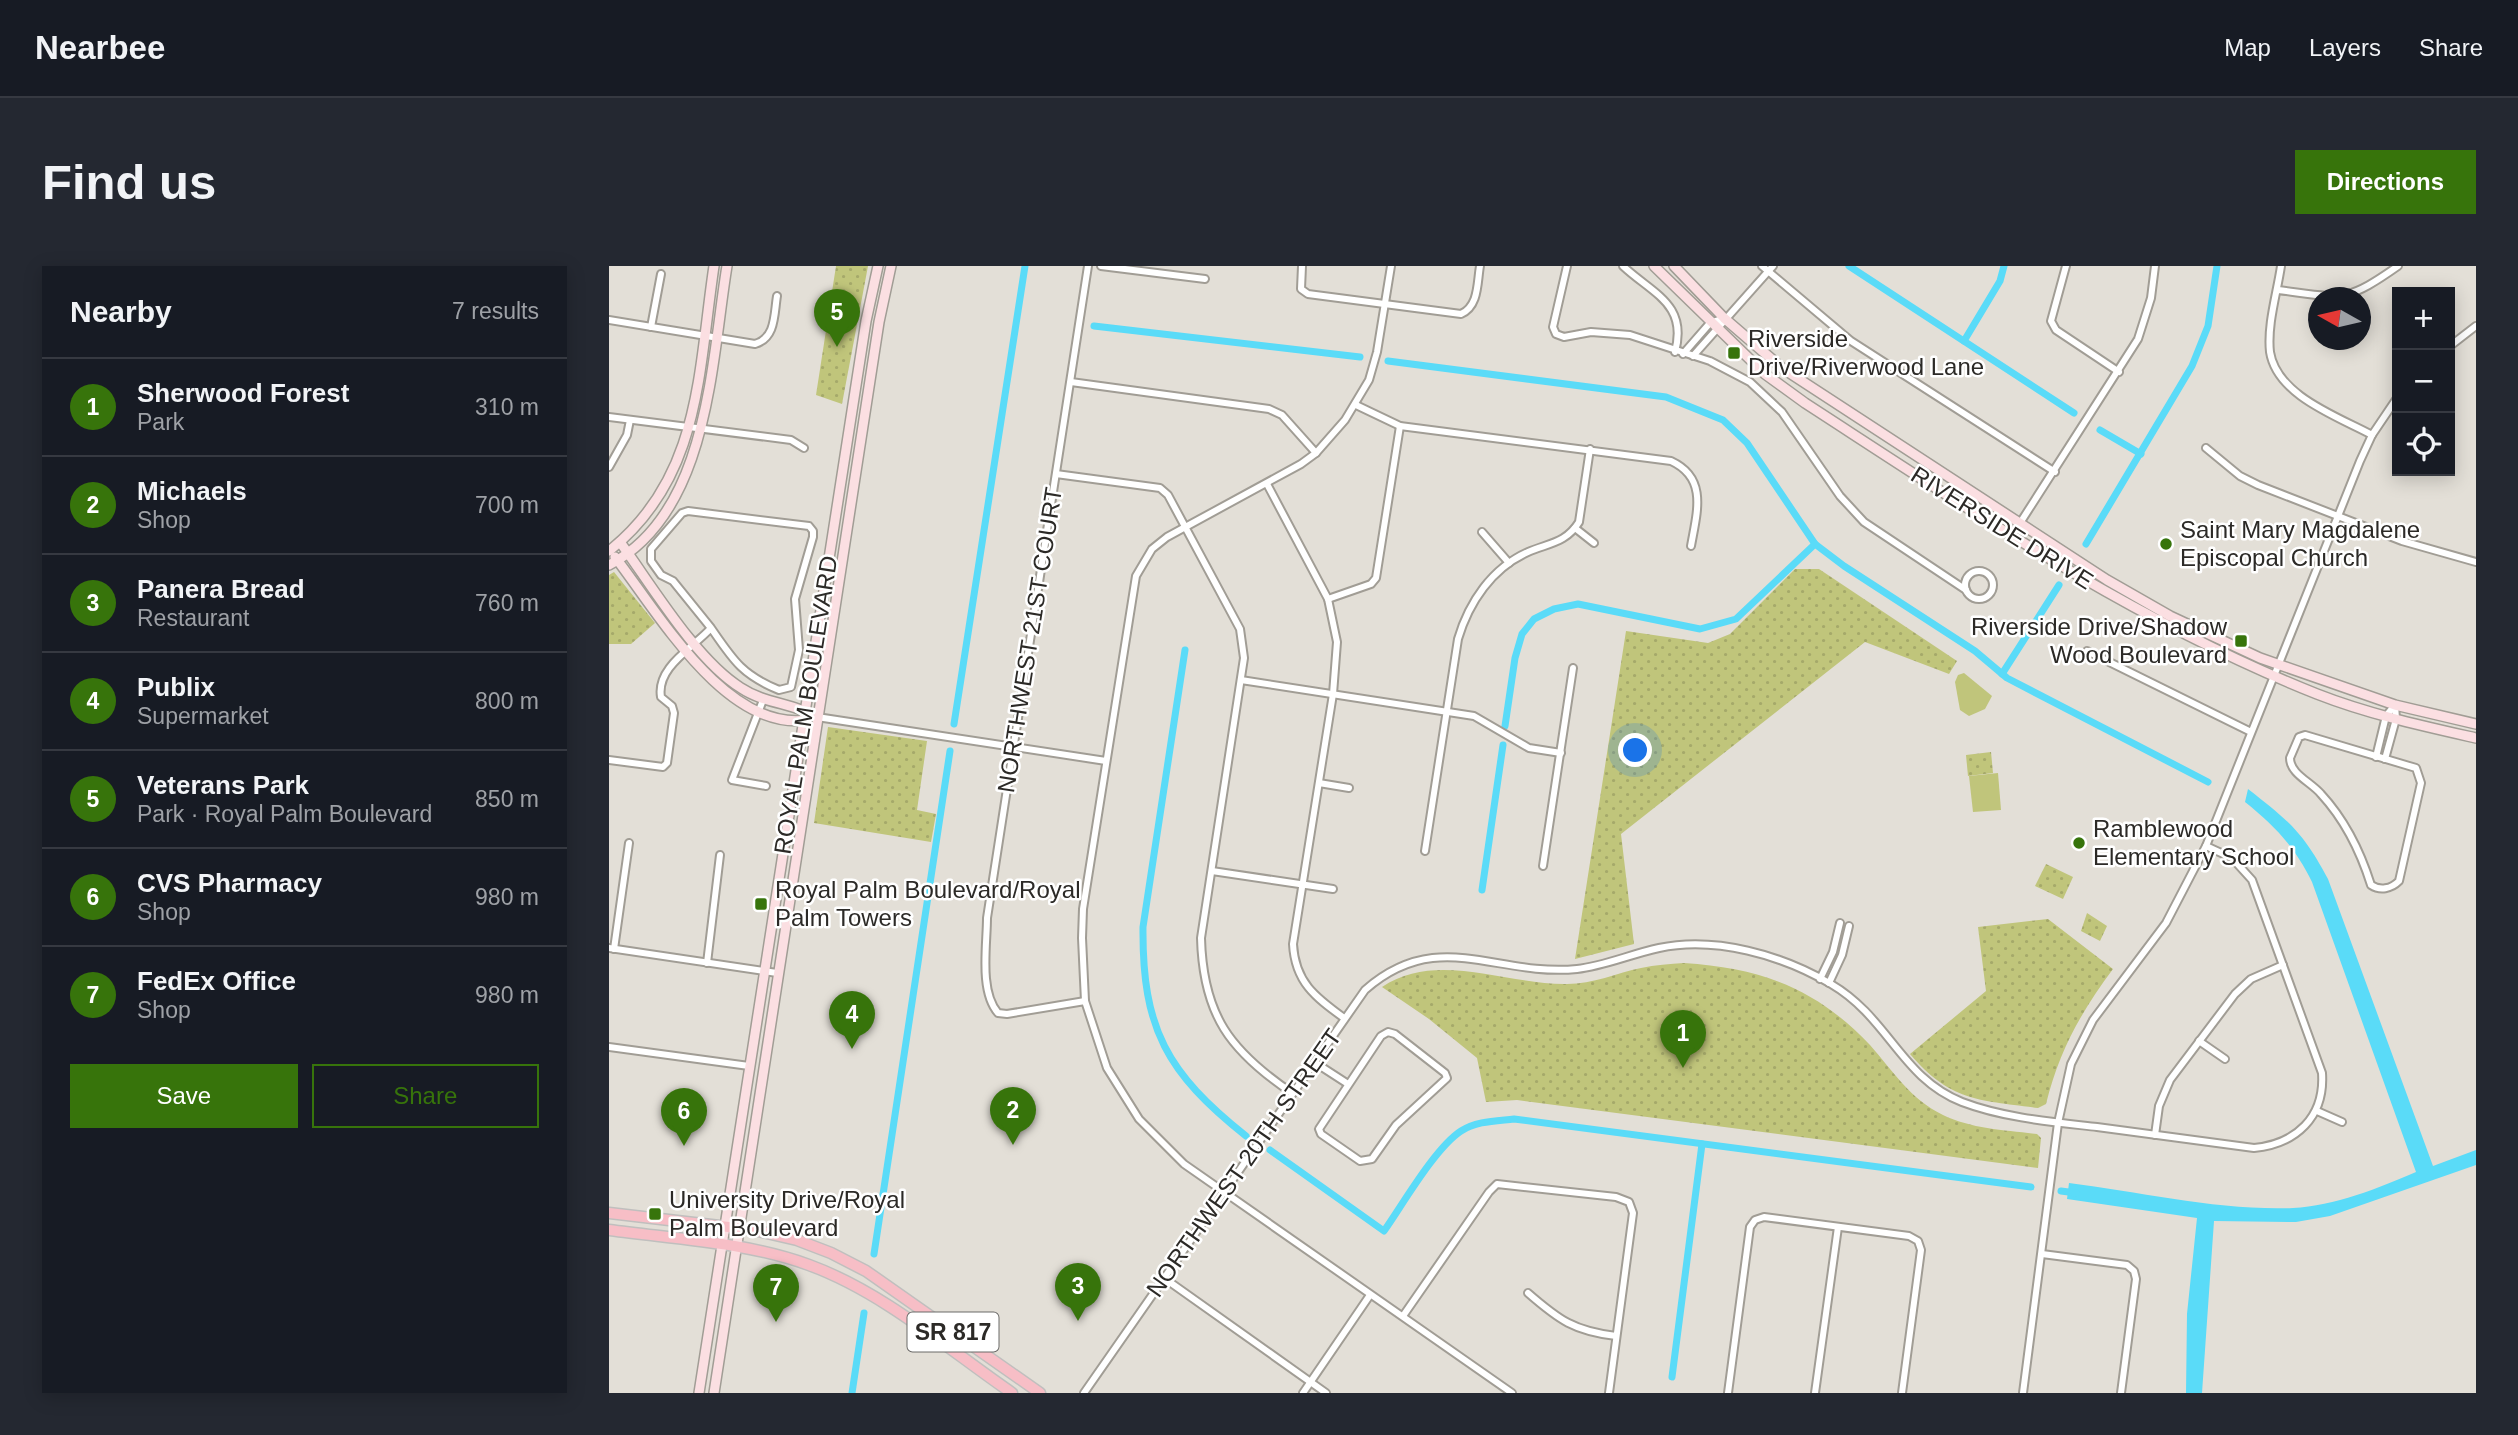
<!DOCTYPE html>
<meta charset="utf-8">
<style>
:root{--surface:#171b24;--page:#242831;--text:#f1f3f6;--muted:#9ea1a6;--line:#363941;--accent:#37740b}
body{margin:0;font-family:Arial,sans-serif;background:var(--page);color:var(--text)}
.controls{position:absolute;right:21px;top:21px;display:grid;overflow:hidden;border-radius:0px;box-shadow:0 4px 18px #0003}
.controls button{width:63px;height:63px;display:grid;place-items:center;padding:0;border:0;border-bottom:2px solid var(--line);background:var(--surface);color:var(--text);font:35px sans-serif}
.compass{position:absolute;left:1699px;top:21px;width:63px;height:63px;border-radius:50%;background:var(--surface);box-shadow:0 4px 18px #0003;rotate:278deg}
.you{position:absolute;left:1027px;top:485px;width:24px;height:24px;margin:-18px;border:5px solid #fff;border-radius:50%;background:#1a73e8;box-shadow:0 0 0 10px #1a73e833}
.badge{display:grid;place-items:center;width:46px;height:46px;border-radius:50%;background:var(--accent);color:#fff;font-size:23px;font-weight:700}
.pin{position:absolute;translate:-50% -58px;filter:drop-shadow(0 2px 4px #0008)}
.pin::after{content:'';position:absolute;top:37px;width:24px;height:21px;background:inherit;clip-path:polygon(0 0,100% 0,50% 100%)}
.list{margin:0;padding:0;list-style:none}
h2{display:flex;justify-content:space-between;align-items:center;height:91px;margin:0;padding:0 28px;font-size:30px}
h2 small{font-size:23px;font-weight:400;color:var(--muted)}
.list li{display:grid;grid-template-columns:46px 1fr auto;gap:21px;align-items:center;box-sizing:border-box;height:98px;padding:0 28px;border-top:2px solid var(--line)}
.list b{display:block;font-size:26px;white-space:nowrap}
.list p{margin:0;font-size:23px;white-space:nowrap;color:var(--muted)}
.list em{font-size:23px;font-style:normal;color:var(--muted)}
.actions{display:flex;gap:14px;padding:21px 28px}
.actions a{flex:1;padding:16px 0;border:2px solid var(--accent);border-radius:0px;text-align:center;font-size:24px;color:var(--accent)}
.actions .main{background:var(--accent);color:#fff}
.icon{flex:none;width:38px;height:38px;fill:none;stroke:currentColor;stroke-width:2;stroke-linecap:round;stroke-linejoin:round}
.map{position:relative;flex:none;width:1867px;height:1127px;overflow:hidden;border-radius:0px}
header{display:flex;align-items:center;gap:42px;box-sizing:border-box;height:98px;padding:0 35px;background:var(--surface);border-bottom:2px solid var(--line)}
header strong{font-size:33px}
nav{display:flex;gap:38px;margin-inline-start:auto;font-size:24px}
.intro{display:flex;align-items:center;justify-content:space-between;box-sizing:border-box;height:168px;padding:0 42px}
h1{margin:0;font-size:49px}
.button{padding:18px 32px;border-radius:0px;background:var(--accent);color:#fff;font-size:24px;font-weight:700}
main{display:flex;gap:42px;padding:0 42px}
aside{flex:1;background:var(--surface);border-radius:0px;box-shadow:0 4px 18px #0003}
.map>svg:first-child{display:block}
.grass{fill:url(#grass-dots)}
.pitch{fill:#c0c57b}
.water{fill:#5adbf8}
.lines{fill:none;stroke-linecap:round;stroke-linejoin:round}
.canal{stroke:#5adbf8;stroke-width:7}
.street-casing{stroke:#a19d95;stroke-width:10}
.secondary-casing{stroke:#a19d95;stroke-width:12}
.primary-casing{stroke:#c0bfbe;stroke-width:13}
.street{stroke:#fff;stroke-width:6}
.secondary{stroke:#fbdfe2;stroke-width:9}
.primary{stroke:#f7bec6;stroke-width:10}
.poi-dot{fill:#37740b;stroke:#fff;stroke-width:2.5}
.labels{text-anchor:middle;stroke-width:5;stroke-linejoin:round;paint-order:stroke}
.shield{fill:#fff;stroke:#6b6a68;stroke-width:2}
.shield-label{font-size:23px;font-weight:bold;fill:#2c2a27}
.poi-label{font-size:24px;fill:#2c2a27;stroke:#fff;text-anchor:start}
.street-label{font-size:24px;fill:#2c2a27;stroke:#fff}
</style>
<header>
<strong>Nearbee</strong>
<nav><a>Map</a><a>Layers</a><a>Share</a></nav>
</header>
<div class="intro"><h1>Find us</h1><a class="button">Directions</a></div>
<main>
<aside>
<h2>Nearby<small>7 results</small></h2>
<ul class="list">
<li><span class="badge">1</span><div><b>Sherwood Forest</b><p>Park</p></div><em>310 m</em></li>
<li><span class="badge">2</span><div><b>Michaels</b><p>Shop</p></div><em>700 m</em></li>
<li><span class="badge">3</span><div><b>Panera Bread</b><p>Restaurant</p></div><em>760 m</em></li>
<li><span class="badge">4</span><div><b>Publix</b><p>Supermarket</p></div><em>800 m</em></li>
<li><span class="badge">5</span><div><b>Veterans Park</b><p>Park · Royal Palm Boulevard</p></div><em>850 m</em></li>
<li><span class="badge">6</span><div><b>CVS Pharmacy</b><p>Shop</p></div><em>980 m</em></li>
<li><span class="badge">7</span><div><b>FedEx Office</b><p>Shop</p></div><em>980 m</em></li>
</ul>
<div class="actions"><a class="main">Save</a><a>Share</a></div>
</aside>
<div class="map">
<svg width="1867" height="1127" viewBox="0 0 1867 1127">
<defs>
<pattern id="grass-dots" width="8" height="8" patternUnits="userSpaceOnUse" patternTransform="scale(1.75)"><rect width="8" height="8" fill="#c0c57b"/><path d="M2 2h.1M6 6h.1" fill="none" stroke="#a5a96a" stroke-width="1.8" stroke-linecap="round"/></pattern>
</defs>
<rect width="100%" height="100%" fill="#e3dfd7"/>
<g class="grass">
<path d="M 227,0 L 259,0 L 233,138 L 207,129 Z"/>
<path d="M 1186,303 L 1210,303 L 1348,395 L 1340,408 L 1256,376 L 1012,568 L 1025,678 L 966,693 L 1017,365 L 1099,377 L 1121,368 Z"/>
<path d="M 5,306 L 46,357 L 22,378 L 0,378 L 0,309 Z"/>
<path d="M 219,461 L 318,475 L 308,544 L 327,548 L 322,576 L 205,557 Z"/>
<path d="M 1382,486 L 1384,507 L 1359,510 L 1357,489 Z"/>
<path d="M 1437,598 L 1464,611 L 1454,633 L 1426,620 Z"/>
<path d="M 1478,647 L 1498,660 L 1491,675 L 1472,665 Z"/>
<path d="M 1439,653 L 1504,703 C 1472,746 1450,785 1437,838 L 1429,842 C 1370,834 1342,836 1301,788 L 1377,725 L 1369,661 Z"/>
<path d="M 1075,697 C 1152,702 1207,722 1261,779 C 1284,805 1301,833 1334,849 C 1363,863 1396,864 1428,868 L 1432,872 L 1429,902 L 908,834 L 877,836 L 868,792 L 820,753 L 773,721 C 828,684 897,719 958,718 C 984,718 1008,707 1032,702 C 1046,699 1061,698 1075,697 Z"/>
</g>
<g class="pitch">
<path d="M 1355,407 L 1383,430 L 1376,443 L 1360,450 L 1351,444 L 1346,416 L 1349,409 Z"/>
<path d="M 1389,507 L 1392,544 L 1364,546 L 1360,510 Z"/>
</g>
<path class="water" d="M 1639,523 C 1680,555 1694,566 1719,613 L 1824,900 L 1867,884 L 1867,899 L 1721,950 L 1687,956 L 1605,955 L 1593,1127 L 1577,1127 L 1578,1048 L 1588,952 L 1458,933 L 1460,917 C 1532,926 1612,945 1684,942 C 1725,940 1770,922 1807,906 L 1703,616 C 1686,581 1666,560 1636,536 Z"/>
<g class="lines">
<g class="canal">
<path d="M 1240,0 L 1465,147"/>
<path d="M 485,60 L 751,91"/>
<path d="M 1355,75 L 1391,15 L 1395,0"/>
<path d="M 779,95 L 1057,131 L 1114,154 L 1138,177 L 1206,278 L 1235,300 L 1366,385 L 1398,412 L 1599,516"/>
<path d="M 1491,164 L 1532,188"/>
<path d="M 1477,278 L 1583,100 L 1599,60 L 1608,0"/>
<path d="M 576,384 L 534,661 C 533,763 558,807 637,870"/>
<path d="M 1393,408 L 1450,319"/>
<path d="M 345,458 L 416,0"/>
<path d="M 896,460 L 906,392 L 913,368 L 925,353 L 945,343 L 969,338 L 1091,363 L 1127,353 L 1206,278"/>
<path d="M 873,624 L 894,479"/>
<path d="M 661,884 L 775,965 C 794,938 826,882 852,865 C 867,855 887,855 905,853 L 1422,921"/>
<path d="M 1452,925 L 1467,927"/>
<path d="M 265,988 L 341,485"/>
<path d="M 1063,1111 L 1093,878"/>
<path d="M 243,1127 L 255,1047"/>
</g>
<g class="street-casing">
<g id="street">
<path d="M 492,0 L 596,13"/>
<path d="M 693,0 L 692,23 L 699,28 L 852,48 C 870,40 868,17 871,0"/>
<path d="M 782,0 L 768,86 L 760,114 L 736,154 L 707,187 L 692,198 L 558,271 L 543,283 L 527,310 L 474,643 L 473,672 L 476,735 L 498,802 L 530,853 L 575,898 L 903,1127"/>
<path d="M 958,0 L 944,61 L 947,68 L 955,71 L 982,66 L 1021,69 L 1101,95 L 1141,116 L 1173,146 L 1231,230 L 1255,256 L 1357,324"/>
<path d="M 1014,0 C 1044,28 1079,38 1066,86"/>
<path d="M 1153,0 L 1242,75 L 1446,206"/>
<path d="M 1457,0 L 1442,55 L 1447,64 L 1510,106"/>
<path d="M 1672,0 C 1668,27 1658,59 1661,86 C 1668,130 1730,151 1763,169"/>
<path d="M 1669,24 C 1732,32 1735,38 1789,0"/>
<path d="M 0,54 L 146,78 C 167,72 165,48 168,30"/>
<path d="M 42,61 L 52,8"/>
<path d="M 1841,80 L 1867,60"/>
<path d="M 1074,88 L 1101,57 L 1115,52"/>
<path d="M 1084,90 L 1164,0"/>
<path d="M 462,116 L 660,143 L 673,149 L 707,187"/>
<path d="M 747,139 L 791,160 L 1062,195 C 1099,212 1088,246 1082,280"/>
<path d="M 0,151 L 182,174 L 195,182"/>
<path d="M 1597,182 L 1631,210 L 1649,219 L 1793,275 L 1867,296"/>
<path d="M 0,201 L 18,169 L 21,154"/>
<path d="M 447,208 L 551,222 L 559,229 L 631,363 L 635,392 L 592,672 C 594,749 621,785 683,827"/>
<path d="M 658,218 L 719,333 L 728,376 L 724,428 L 684,678 C 686,716 706,731 735,752"/>
<path d="M 966,262 L 985,277"/>
<path d="M 873,266 L 900,297"/>
<path d="M 1404,268 L 1529,73 L 1542,32 L 1546,0"/>
<circle cx="1370" cy="319" r="14"/>
<path d="M 719,333 L 762,318 L 767,312 L 791,160"/>
<path d="M 1478,385 L 1642,466"/>
<path d="M 632,414 L 865,450 L 920,482 L 952,487"/>
<path d="M 154,434 L 123,514 L 157,520"/>
<path d="M 208,451 L 497,495"/>
<path d="M 1696,469 L 1807,502 L 1812,517 L 1790,615 C 1782,623 1771,625 1762,619 C 1751,584 1736,554 1712,528 C 1702,516 1681,508 1681,492 L 1690,471 Z"/>
<path d="M 1767,491 L 1777,450 L 1786,439"/>
<path d="M 1776,493 L 1787,453 L 1786,439"/>
<path d="M 0,494 L 54,501 L 58,497 L 65,447 L 63,440 L 52,431 C 47,401 84,382 102,362 C 124,394 133,409 170,424 L 182,421 L 190,384 L 186,333 L 204,271 L 204,265 L 200,260 L 79,245 L 73,247 L 42,283 L 42,295 L 52,309 L 64,315 L 102,362"/>
<path d="M 710,517 L 740,522"/>
<path d="M 816,585 L 849,373 C 860,336 883,302 919,286 C 940,277 957,277 970,256 L 981,183"/>
<path d="M 934,600 L 964,402"/>
<path d="M 603,605 L 724,623"/>
<path d="M 0,682 L 168,707"/>
<path d="M 5,683 L 20,577"/>
<path d="M 98,697 L 111,589"/>
<path d="M 1211,713 L 1224,686 L 1231,657"/>
<path d="M 1220,717 L 1233,689 L 1240,660"/>
<path d="M 476,735 L 398,748 L 389,747 C 370,725 378,679 378,652 L 479,0"/>
<path d="M 779,766 L 786,768 L 836,807 L 838,812 L 787,859 L 763,893 L 751,895 L 712,868 L 710,863 L 772,770 Z"/>
<path d="M 1590,775 L 1616,793"/>
<path d="M 0,781 L 140,800"/>
<path d="M 705,796 L 739,818"/>
<path d="M 1708,845 L 1733,856"/>
<path d="M 1546,869 L 1550,840 L 1561,814 L 1626,728 L 1642,713 L 1674,699"/>
<path d="M 1433,988 L 1518,999 L 1525,1005 L 1527,1013 L 1512,1127"/>
<path d="M 555,1012 L 717,1127"/>
<path d="M 919,1027 C 950,1054 965,1065 1007,1070"/>
<path d="M 794,1050 L 880,926 L 888,918 L 1007,931 L 1020,936 L 1024,947 L 1000,1127"/>
<path d="M 475,1127 L 756,724 C 829,660 886,711 968,703 C 995,700 1022,688 1050,682 C 1106,670 1173,689 1222,718 C 1280,752 1292,812 1353,836 C 1395,852 1444,856 1488,861 C 1540,868 1593,875 1645,882 C 1687,878 1716,851 1713,807 L 1643,614 L 1623,592 L 1597,580"/>
<path d="M 694,1127 L 761,1029"/>
<path d="M 1119,1127 L 1141,961 L 1146,954 L 1155,951 L 1300,970 L 1309,975 L 1312,984 L 1293,1127"/>
<path d="M 1206,1127 L 1229,961"/>
<path d="M 1414,1127 L 1449,857 L 1462,798 L 1484,754 L 1557,657 L 1597,580 L 1751,195 L 1763,169 L 1788,132"/>
</g>
</g>
<g class="secondary-casing">
<g id="secondary">
<path d="M 1045,0 L 1156,108 L 1196,137 C 1361,244 1524,355 1708,428 C 1759,448 1814,460 1867,472"/>
<path d="M 1065,0 L 1115,52 L 1173,102 L 1498,314 L 1561,350 L 1651,392 L 1786,439 L 1867,458"/>
<path d="M 11,276 C 43,320 87,394 132,422 C 156,438 185,437 208,451"/>
<path d="M 0,285 C 92,212 89,107 105,0"/>
<path d="M 6,291 C 48,345 117,466 198,454"/>
<path d="M 0,299 C 100,247 102,97 118,0"/>
<path d="M 90,1127 L 257,55 L 269,0"/>
<path d="M 105,1127 L 270,56 L 282,0"/>
</g>
</g>
<g class="primary-casing">
<g id="primary">
<path d="M 0,947 L 145,964 L 188,974 L 222,987 L 257,1005 L 431,1127"/>
<path d="M 0,964 C 66,973 137,976 200,999 C 274,1026 339,1083 403,1127"/>
</g>
</g>
<use href="#street" class="street"/>
<use href="#secondary" class="secondary"/>
<use href="#primary" class="primary"/>
</g>
<g class="poi-dot">
<rect x="1118" y="80" width="14" height="14" rx="3.5"/>
<circle cx="1557" cy="278" r="7"/>
<rect x="1625" y="368" width="14" height="14" rx="3.5"/>
<circle cx="1470" cy="577" r="7"/>
<rect x="145" y="631" width="14" height="14" rx="3.5"/>
<rect x="39" y="941" width="14" height="14" rx="3.5"/>
</g>
<g class="labels">
<rect class="shield" x="298.5" y="1046.5" width="91" height="39" rx="5"/>
<g class="shield-label">
<text x="344" y="1074">SR 817</text>
</g>
<g class="poi-label">
<text x="1139" y="81">Riverside<tspan x="1139" dy="28">Drive/Riverwood Lane</tspan></text>
<text x="1571" y="272">Saint Mary Magdalene<tspan x="1571" dy="28">Episcopal Church</tspan></text>
<text x="1618" y="369" text-anchor="end">Riverside Drive/Shadow<tspan x="1618" dy="28">Wood Boulevard</tspan></text>
<text x="1484" y="571">Ramblewood<tspan x="1484" dy="28">Elementary School</tspan></text>
<text x="166" y="632">Royal Palm Boulevard/Royal<tspan x="166" dy="28">Palm Towers</tspan></text>
<text x="60" y="942">University Drive/Royal<tspan x="60" dy="28">Palm Boulevard</tspan></text>
</g>
<g class="street-label">
<text transform="translate(1393 262) rotate(32)" y="8">RIVERSIDE DRIVE</text>
<text transform="translate(421 374) rotate(-81)" y="8">NORTHWEST 21ST COURT</text>
<text transform="translate(197 439) rotate(-81)" y="8">ROYAL PALM BOULEVARD</text>
<text transform="translate(635 897) rotate(-55)" y="8">NORTHWEST 20TH STREET</text>
</g>
</g>
</svg>
<div class="controls">
<button>+</button>
<button>−</button>
<button><svg class="icon" aria-label="locate" viewBox="0 0 24 24"><circle cx="12" cy="12" r="6"/><path d="M12 2v4M12 18v4M2 12h4M18 12h4"/></svg></button>
</div>
<svg class="compass" viewBox="-18 -18 36 36"><path d="M0-13l5 13h-10z" fill="#e53935"/><path d="M0 13l5-13h-10z" fill="#9ea1a6"/></svg>
<div class="you"></div>
<div class="pin badge" style="left:1074px;top:802px">1</div>
<div class="pin badge" style="left:404px;top:879px">2</div>
<div class="pin badge" style="left:469px;top:1055px">3</div>
<div class="pin badge" style="left:243px;top:783px">4</div>
<div class="pin badge" style="left:228px;top:81px">5</div>
<div class="pin badge" style="left:75px;top:880px">6</div>
<div class="pin badge" style="left:167px;top:1056px">7</div>
</div>
</main>
